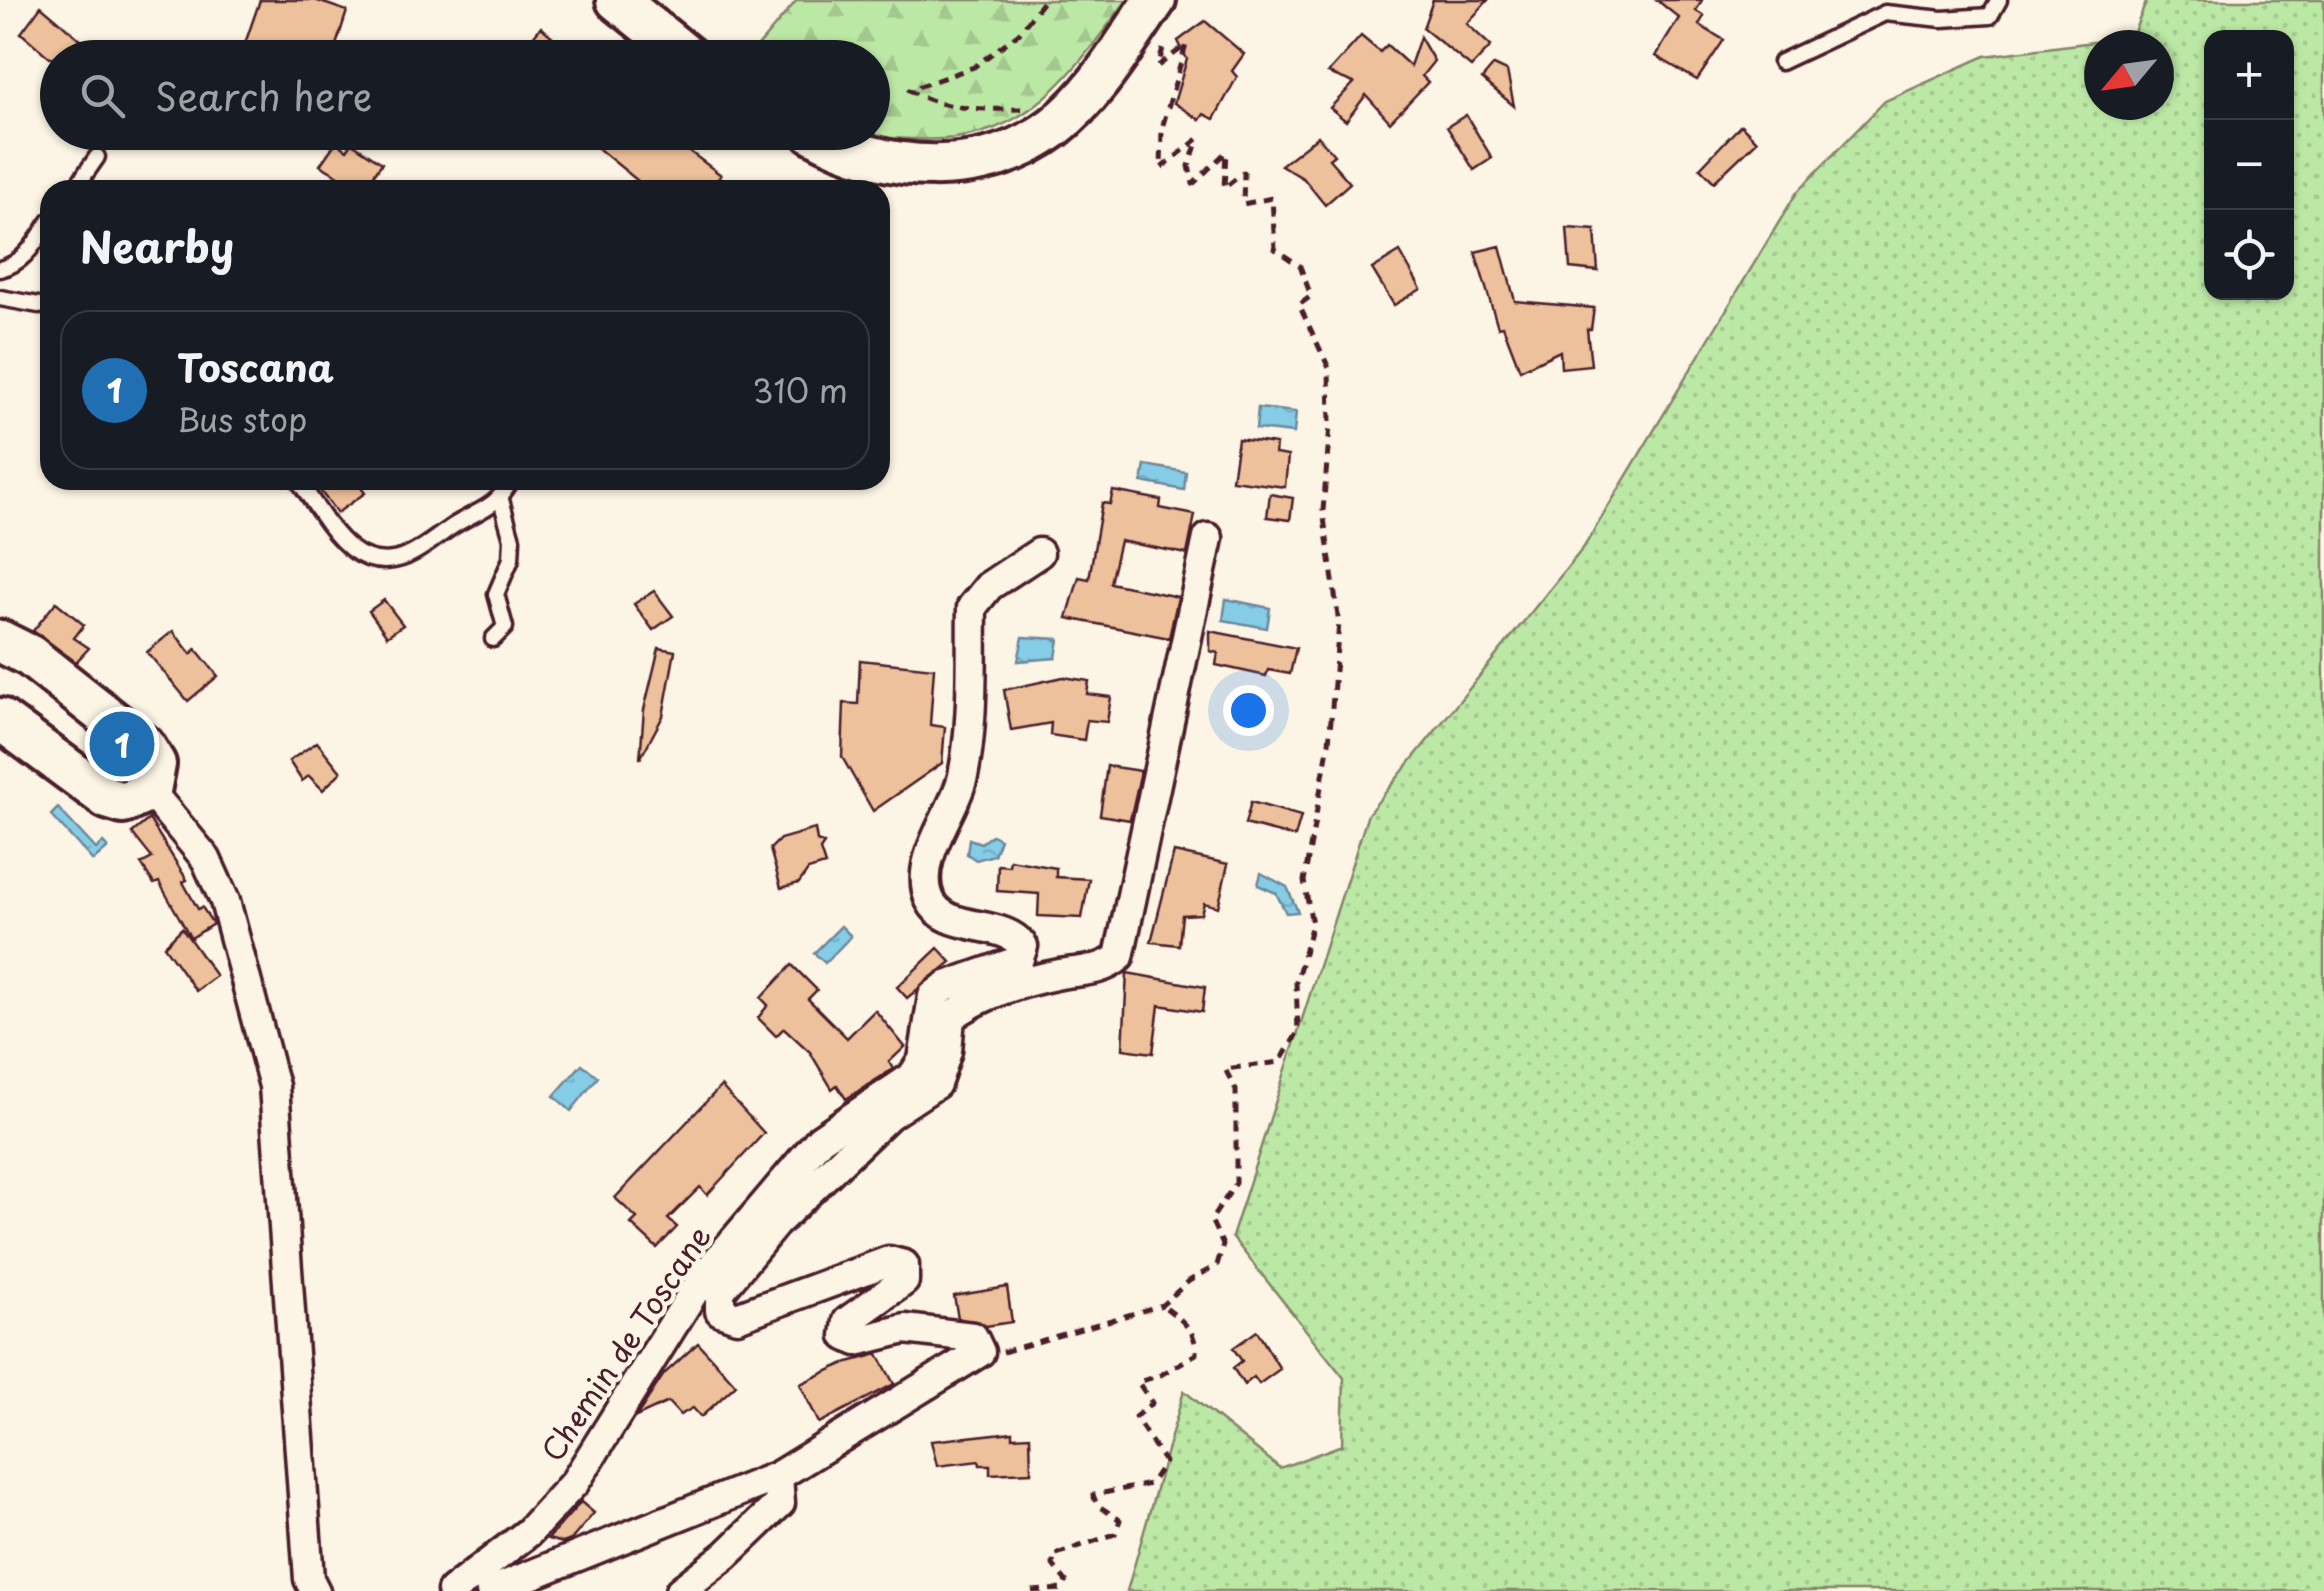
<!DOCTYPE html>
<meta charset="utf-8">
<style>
:root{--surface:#171b24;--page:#242831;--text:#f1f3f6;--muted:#9ea1a6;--line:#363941;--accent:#1f6fb2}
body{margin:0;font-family:"Playpen Sans",sans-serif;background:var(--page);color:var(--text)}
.controls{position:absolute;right:30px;top:30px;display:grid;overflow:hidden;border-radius:20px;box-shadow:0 2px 8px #0004}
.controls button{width:90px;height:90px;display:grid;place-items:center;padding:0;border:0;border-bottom:2px solid var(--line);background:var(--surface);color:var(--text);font:50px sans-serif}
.compass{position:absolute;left:2084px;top:30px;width:90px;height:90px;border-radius:50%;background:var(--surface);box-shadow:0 2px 8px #0004;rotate:241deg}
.you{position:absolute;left:1248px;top:710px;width:35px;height:35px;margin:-25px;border:8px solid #fff;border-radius:50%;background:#1a73e8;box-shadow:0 0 0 15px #1a73e833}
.badge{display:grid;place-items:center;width:65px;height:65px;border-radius:50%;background:var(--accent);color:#fff;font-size:32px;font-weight:700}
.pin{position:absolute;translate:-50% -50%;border:5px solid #fff;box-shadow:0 2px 10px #0006}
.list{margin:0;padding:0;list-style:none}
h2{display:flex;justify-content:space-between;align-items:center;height:130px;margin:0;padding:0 40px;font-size:42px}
h2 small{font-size:32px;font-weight:400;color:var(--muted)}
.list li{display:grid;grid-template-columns:65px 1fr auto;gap:30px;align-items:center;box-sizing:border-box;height:160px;margin:0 20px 20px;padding:0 20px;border:2px solid var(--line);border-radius:30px}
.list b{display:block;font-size:38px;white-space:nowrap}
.list p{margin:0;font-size:32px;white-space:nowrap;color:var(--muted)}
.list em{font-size:32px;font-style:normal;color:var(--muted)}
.icon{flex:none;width:55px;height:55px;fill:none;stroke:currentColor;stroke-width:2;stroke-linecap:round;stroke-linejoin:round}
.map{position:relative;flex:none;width:2324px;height:1591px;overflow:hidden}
.search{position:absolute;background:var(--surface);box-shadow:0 2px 8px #0004;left:40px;top:40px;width:850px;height:110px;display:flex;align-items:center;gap:25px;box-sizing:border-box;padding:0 35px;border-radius:55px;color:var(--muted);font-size:38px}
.panel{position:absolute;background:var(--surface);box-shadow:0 2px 8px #0004;left:40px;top:180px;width:850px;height:310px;border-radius:30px}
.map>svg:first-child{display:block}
.grass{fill:url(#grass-dots);stroke:#838468;stroke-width:2.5;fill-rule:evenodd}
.forest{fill:url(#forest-firs);stroke:#838468;stroke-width:2.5}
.water{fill:url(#water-ripples);stroke:#6d879b;stroke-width:2.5}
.building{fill:#edc19c;stroke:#4a1f2b;stroke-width:2.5}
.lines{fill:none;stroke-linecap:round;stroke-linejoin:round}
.lane-casing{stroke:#4a1f2b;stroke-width:21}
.street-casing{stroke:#4a1f2b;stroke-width:35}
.secondary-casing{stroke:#4a1f2b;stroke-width:48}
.path{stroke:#4a1f2b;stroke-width:5;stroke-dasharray:10 8;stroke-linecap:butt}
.lane{stroke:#fcf5e5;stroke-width:14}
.street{stroke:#fcf5e5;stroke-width:28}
.secondary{stroke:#fcf5e5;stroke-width:40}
.labels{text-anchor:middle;stroke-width:9;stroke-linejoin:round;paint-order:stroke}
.street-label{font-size:30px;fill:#4a1f2b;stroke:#fcf5e5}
</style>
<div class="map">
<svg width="2324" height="1591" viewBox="0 0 2324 1591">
<defs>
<pattern id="grass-dots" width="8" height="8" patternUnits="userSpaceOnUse" patternTransform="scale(2.5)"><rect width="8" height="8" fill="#bce8a5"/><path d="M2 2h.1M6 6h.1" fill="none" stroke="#a3c78e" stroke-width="1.8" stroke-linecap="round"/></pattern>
<pattern id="forest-firs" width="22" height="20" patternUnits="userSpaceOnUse" patternTransform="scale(2.5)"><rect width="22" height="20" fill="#bce8a5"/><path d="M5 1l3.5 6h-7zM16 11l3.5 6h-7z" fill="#a3c78e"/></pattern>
<pattern id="water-ripples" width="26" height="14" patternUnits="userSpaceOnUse" patternTransform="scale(2.5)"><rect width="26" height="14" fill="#85cde6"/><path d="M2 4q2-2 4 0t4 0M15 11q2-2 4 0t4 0" fill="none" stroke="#74b0c5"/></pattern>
</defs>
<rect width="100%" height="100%" fill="#fcf5e5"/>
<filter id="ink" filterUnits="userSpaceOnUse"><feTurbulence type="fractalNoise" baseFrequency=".01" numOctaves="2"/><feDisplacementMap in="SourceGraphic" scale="20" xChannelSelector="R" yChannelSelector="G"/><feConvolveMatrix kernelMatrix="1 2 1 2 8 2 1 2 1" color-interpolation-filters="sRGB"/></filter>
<g filter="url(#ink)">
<path class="grass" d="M 2147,0 L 2324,0 L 2324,1591 L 1127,1591 L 1184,1391 L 1280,1468 L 1342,1445 L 1344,1378 L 1232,1237 L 1368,814 L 1584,547 L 1797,192 L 1885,101 L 1985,56 L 2132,37 ZM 2212,38 L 2286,38 L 2286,292 L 2212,292 ZM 2099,45 L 2159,45 L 2159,105 L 2099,105 Z"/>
<path class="forest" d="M 797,0 L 1127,0 C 1067,80 1024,146 913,139 C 894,138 870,140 852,133 L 872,132 L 872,58 L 748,58 Z"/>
<g class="water">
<path d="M 1258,408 L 1296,412 L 1294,433 L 1256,429 Z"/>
<path d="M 1145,465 L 1186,472 L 1184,490 L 1142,482 Z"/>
<path d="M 1226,599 L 1270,608 L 1267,628 L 1223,620 Z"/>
<path d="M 1023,637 L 1059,639 L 1056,658 L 1018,661 Z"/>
<path d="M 58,808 L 96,849 L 103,843 L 108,848 L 93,861 L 51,815 Z"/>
<path d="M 992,835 L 1000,839 L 994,855 L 976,860 L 967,854 L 969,839 L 981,843 Z"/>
<path d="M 1261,873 L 1287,887 L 1298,912 L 1286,913 L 1276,893 L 1258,885 Z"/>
<path d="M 841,926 L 851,936 L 825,963 L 814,953 Z"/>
<path d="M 582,1064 L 598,1077 L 571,1111 L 554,1096 Z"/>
</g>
<g class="building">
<path d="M 260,0 L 315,0 L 347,11 L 332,58 L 240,58 Z"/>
<path d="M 1433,0 L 1488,0 L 1467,24 L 1491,46 L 1471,67 L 1423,28 Z"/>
<path d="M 1657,0 L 1702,0 L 1696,11 L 1704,16 L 1699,25 L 1724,40 L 1697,80 L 1656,56 L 1679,18 Z"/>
<path d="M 41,6 L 102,58 L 50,58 L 21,33 Z"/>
<path d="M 1205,21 L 1244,54 L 1232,71 L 1237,77 L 1214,119 L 1204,114 L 1200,120 L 1174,103 L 1187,59 L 1178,41 Z"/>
<path d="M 541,27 L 577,58 L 543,58 L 527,44 Z"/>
<path d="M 1361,36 L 1380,52 L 1387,45 L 1410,66 L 1420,37 L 1434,61 L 1422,76 L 1428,82 L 1390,122 L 1366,95 L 1346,121 L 1330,108 L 1354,83 L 1328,73 Z"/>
<path d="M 1494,65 L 1507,71 L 1514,106 L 1482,79 Z"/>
<path d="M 1466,115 L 1492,158 L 1474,170 L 1447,127 Z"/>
<path d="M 1741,125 L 1757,141 L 1714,182 L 1700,168 Z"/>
<path d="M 578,132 L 684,132 L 677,142 L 721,175 L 710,190 L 649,190 Z"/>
<path d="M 1318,136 L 1334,155 L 1329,159 L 1350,183 L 1325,205 L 1304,179 L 1281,165 Z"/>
<path d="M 336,142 L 347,150 L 352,143 L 382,163 L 363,190 L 320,165 Z"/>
<path d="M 1567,228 L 1595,230 L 1598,271 L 1570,268 Z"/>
<path d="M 1500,246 L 1515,301 L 1594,308 L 1591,329 L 1587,329 L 1591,365 L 1561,368 L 1560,351 L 1520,370 L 1503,326 L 1498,327 L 1475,252 Z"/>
<path d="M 1400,252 L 1421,289 L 1394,305 L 1372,269 Z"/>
<path d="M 1238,439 L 1276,444 L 1275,454 L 1288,456 L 1285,487 L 1232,480 Z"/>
<path d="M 312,480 L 355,480 L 365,493 L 337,513 Z"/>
<path d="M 1113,491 L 1161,500 L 1160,508 L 1195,515 L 1187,554 L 1120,541 L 1110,583 L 1178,597 L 1169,638 L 1067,618 L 1079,577 L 1089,579 L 1102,503 L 1110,504 Z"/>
<path d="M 1270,494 L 1293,498 L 1290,520 L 1267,517 Z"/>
<path d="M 654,591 L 673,616 L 653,630 L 634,604 Z"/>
<path d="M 384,600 L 403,625 L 387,636 L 369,611 Z"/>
<path d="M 56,602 L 84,625 L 74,638 L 89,648 L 76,662 L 33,631 Z"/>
<path d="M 173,631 L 191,654 L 196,649 L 218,676 L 188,701 L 147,652 Z"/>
<path d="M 1210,631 L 1296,648 L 1290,674 L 1268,670 L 1266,676 L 1216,665 L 1218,653 L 1210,651 Z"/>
<path d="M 659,648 L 675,651 L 663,716 L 640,759 L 644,710 Z"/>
<path d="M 860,660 L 934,668 L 930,725 L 945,727 L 942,763 L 873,811 L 842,757 L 844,703 L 858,704 Z"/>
<path d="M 1063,677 L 1089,681 L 1087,694 L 1111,697 L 1107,722 L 1087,720 L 1084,740 L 1050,735 L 1051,723 L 1011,730 L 1004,690 Z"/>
<path d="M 317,742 L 341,772 L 323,790 L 309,776 L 302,781 L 289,761 Z"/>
<path d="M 1107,766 L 1141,771 L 1130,820 L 1100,815 Z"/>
<path d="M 1251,802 L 1301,816 L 1295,837 L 1245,824 Z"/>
<path d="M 149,819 L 187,880 L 183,882 L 198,909 L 202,907 L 213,924 L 191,938 L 159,882 L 154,884 L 141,864 L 152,858 L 132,833 Z"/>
<path d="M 815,829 L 817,841 L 824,844 L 820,850 L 825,865 L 808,870 L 799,883 L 781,888 L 770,849 L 780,839 Z"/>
<path d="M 1174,852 L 1228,864 L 1221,895 L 1218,907 L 1204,903 L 1201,914 L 1182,915 L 1179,945 L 1151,942 Z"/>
<path d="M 1010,860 L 1056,868 L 1056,877 L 1089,879 L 1082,918 L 1038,916 L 1039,894 L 997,891 L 998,865 L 1009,866 Z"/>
<path d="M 182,928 L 216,976 L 196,991 L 164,946 Z"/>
<path d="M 938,948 L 951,962 L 907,998 L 897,987 Z"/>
<path d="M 792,965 L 817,990 L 808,999 L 847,1038 L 875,1010 L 905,1047 L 889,1062 L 893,1069 L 846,1099 L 837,1085 L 832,1089 L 810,1052 L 784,1028 L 776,1036 L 758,1018 L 768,1005 L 761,998 Z"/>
<path d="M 1127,973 L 1205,987 L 1202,1012 L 1159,1005 L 1153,1053 L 1123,1049 Z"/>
<path d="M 721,1086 L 764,1133 L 707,1195 L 700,1187 L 668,1219 L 677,1227 L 657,1248 L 631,1224 L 637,1218 L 615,1198 Z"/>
<path d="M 1007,1287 L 1012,1322 L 986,1326 L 958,1318 L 954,1296 Z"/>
<path d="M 1257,1331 L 1280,1369 L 1259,1384 L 1254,1377 L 1244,1385 L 1233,1368 L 1242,1361 L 1233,1348 Z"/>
<path d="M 698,1343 L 736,1385 L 701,1417 L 693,1408 L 680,1415 L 668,1402 L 636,1417 L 664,1374 Z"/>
<path d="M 878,1354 L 894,1384 L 819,1423 L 800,1384 L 845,1363 Z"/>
<path d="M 1013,1432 L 1013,1437 L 1030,1436 L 1031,1472 L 990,1474 L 990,1465 L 980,1465 L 979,1461 L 937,1466 L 931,1441 Z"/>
<path d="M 581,1502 L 594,1513 L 571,1540 L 563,1543 L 548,1539 Z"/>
</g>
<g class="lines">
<g class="lane-casing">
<g id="lane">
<path d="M 1781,62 L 1885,13 L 1942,19 L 1990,16 L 1999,0"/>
<path d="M 74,190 L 97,157"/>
<path d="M 0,269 C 25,263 36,241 50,221"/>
<path d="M 0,298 L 50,307"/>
<path d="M 298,480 C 325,516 351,579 407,556 C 423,549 438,536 453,526 C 478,510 497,508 511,480"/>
<path d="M 493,639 L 505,627 L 496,594 L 511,559 L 512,539 L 501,500"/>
</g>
</g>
<g class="street-casing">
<g id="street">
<path d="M 150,791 L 206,859 L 225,901 L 274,1086 L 309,1579 L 315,1591"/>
<path d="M 452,1591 L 529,1532 L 575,1482 L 703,1277 L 820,1139 L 912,1077 L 923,1060 L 933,996 L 946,986 L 1018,961 L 1023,946 C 1002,918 946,934 930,900 C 912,860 955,813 963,776 C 974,722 971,663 972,607 L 989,586 L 1039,553"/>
<path d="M 491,1591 L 778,1476 L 980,1352 L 973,1337 L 905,1329 L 857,1341 L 846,1336 L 848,1321 L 904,1281 L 904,1265 L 889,1261 L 737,1317 L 720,1311 L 720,1291 L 775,1224 L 889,1115 L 936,1084 L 947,1051 L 950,1018 C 978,995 1024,981 1060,974 C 1083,970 1101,972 1119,957 L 1208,538"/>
<path d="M 680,1591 L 726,1555 L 780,1503 L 778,1476"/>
</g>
</g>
<g class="secondary-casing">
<g id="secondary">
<path d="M 617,0 L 689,58"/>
<path d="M 812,132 C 884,174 984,180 1054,127 C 1096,95 1125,43 1155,0"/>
<path d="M 0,641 L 30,656 L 144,746 L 155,764 L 150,791 L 123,803 L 107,798 L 0,719"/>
</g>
</g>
<g class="path">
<path d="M 1022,109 C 986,110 940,110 909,90 L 974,67 L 1019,33 L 1044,0"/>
<path d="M 1003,1352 L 1162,1305 L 1189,1281 L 1217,1265 L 1223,1245 L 1211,1220 L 1236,1183 L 1236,1090 L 1225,1069 L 1280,1062 L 1298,1032 L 1296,982 L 1312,924 L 1304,881 L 1329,743 L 1339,623 L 1323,511 L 1330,425 L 1329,368 L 1299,305 L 1311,296 L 1300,266 L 1275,249 L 1272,198 L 1243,204 L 1244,172 L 1224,188 L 1226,152 L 1193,184 L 1189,166 L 1198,139 L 1161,168 L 1162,128 L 1186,45 L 1158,66 L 1163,49"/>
<path d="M 1032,1591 L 1062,1589 L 1066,1581 L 1053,1565 L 1054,1555 L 1115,1534 L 1120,1520 L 1097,1505 L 1093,1495 L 1150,1484 L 1165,1462 L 1135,1417 L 1152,1403 L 1138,1382 L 1159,1376 L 1196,1354 C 1197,1329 1180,1319 1162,1305"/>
</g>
<use href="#lane" class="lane"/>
<use href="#street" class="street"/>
<use href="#secondary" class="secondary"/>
</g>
</g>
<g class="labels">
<g class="street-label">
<text transform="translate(627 1344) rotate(-56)" y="10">Chemin de Toscane</text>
</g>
</g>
</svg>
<div class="controls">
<button>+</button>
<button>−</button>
<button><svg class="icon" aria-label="locate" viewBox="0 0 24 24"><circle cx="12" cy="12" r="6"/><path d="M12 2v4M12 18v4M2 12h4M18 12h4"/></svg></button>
</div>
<svg class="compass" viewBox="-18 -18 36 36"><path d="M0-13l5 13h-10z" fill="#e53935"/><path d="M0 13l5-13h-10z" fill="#9ea1a6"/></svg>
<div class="you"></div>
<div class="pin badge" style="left:122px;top:744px">1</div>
<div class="search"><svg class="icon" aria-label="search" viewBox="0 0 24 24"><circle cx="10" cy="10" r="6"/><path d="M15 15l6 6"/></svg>Search here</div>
<section class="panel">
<h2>Nearby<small></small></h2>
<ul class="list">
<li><span class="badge">1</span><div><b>Toscana</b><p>Bus stop</p></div><em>310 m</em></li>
</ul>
</section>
</div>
